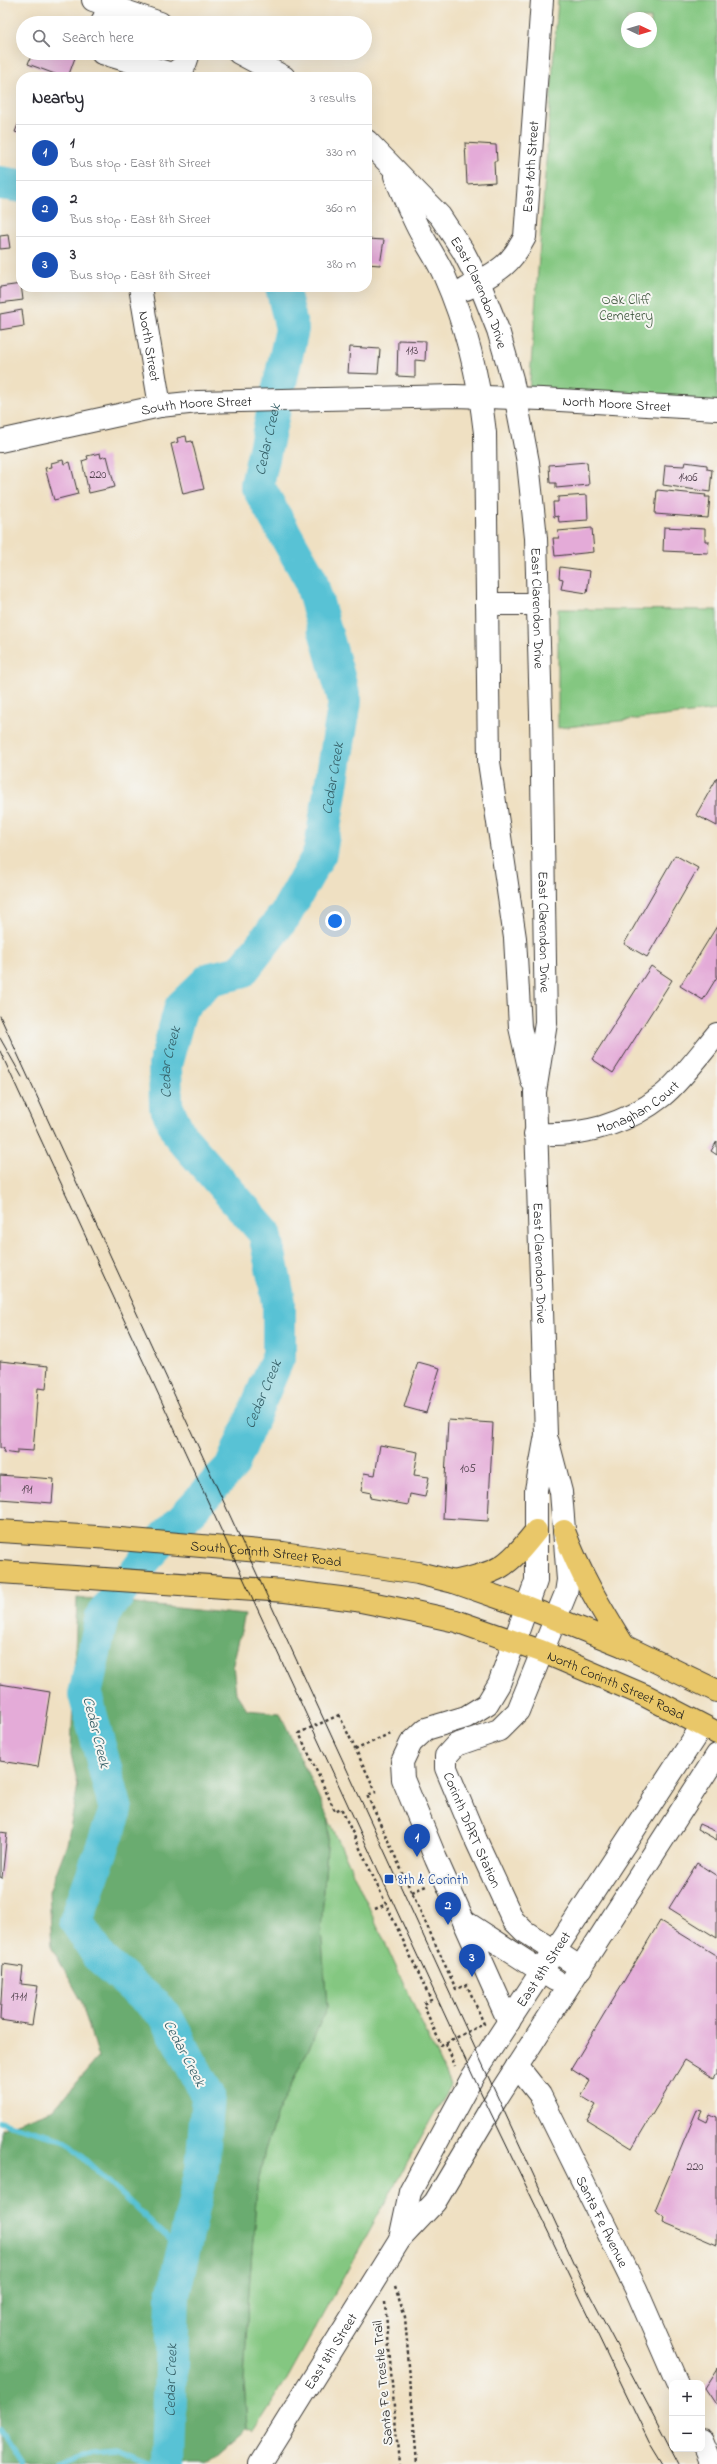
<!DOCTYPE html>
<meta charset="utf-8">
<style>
:root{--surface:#fff;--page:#f7f7f7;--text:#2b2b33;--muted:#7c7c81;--line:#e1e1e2;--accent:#1a73e8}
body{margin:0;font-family:"Indie Flower",sans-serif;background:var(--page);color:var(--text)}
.controls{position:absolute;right:12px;bottom:12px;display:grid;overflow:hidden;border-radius:8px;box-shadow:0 4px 16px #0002}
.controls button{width:36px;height:36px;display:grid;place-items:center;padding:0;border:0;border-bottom:1px solid var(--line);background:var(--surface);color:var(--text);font:20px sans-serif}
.compass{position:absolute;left:621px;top:12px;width:36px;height:36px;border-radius:50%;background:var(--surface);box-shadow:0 4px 16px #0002;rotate:94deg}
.you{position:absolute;left:335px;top:921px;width:14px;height:14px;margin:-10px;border:3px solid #fff;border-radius:50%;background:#1a73e8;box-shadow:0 0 0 6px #1a73e833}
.badge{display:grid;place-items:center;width:26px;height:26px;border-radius:50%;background:var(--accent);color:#fff;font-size:13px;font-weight:700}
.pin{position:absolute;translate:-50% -33px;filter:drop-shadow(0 1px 2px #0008)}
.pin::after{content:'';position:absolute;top:21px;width:14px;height:12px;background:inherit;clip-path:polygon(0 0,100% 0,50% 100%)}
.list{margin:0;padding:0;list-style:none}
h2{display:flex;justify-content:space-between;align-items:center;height:52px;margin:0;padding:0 16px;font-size:17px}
h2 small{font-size:13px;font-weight:400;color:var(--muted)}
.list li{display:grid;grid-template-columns:26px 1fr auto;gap:12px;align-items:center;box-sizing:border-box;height:56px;padding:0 16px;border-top:1px solid var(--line)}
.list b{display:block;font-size:15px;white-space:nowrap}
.list p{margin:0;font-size:13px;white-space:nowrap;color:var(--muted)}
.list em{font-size:13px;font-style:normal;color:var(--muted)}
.icon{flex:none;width:22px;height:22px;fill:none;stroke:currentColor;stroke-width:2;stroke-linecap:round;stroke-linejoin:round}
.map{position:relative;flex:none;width:717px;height:2464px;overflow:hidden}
.search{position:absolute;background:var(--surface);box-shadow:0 4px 16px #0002;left:16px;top:16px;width:356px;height:44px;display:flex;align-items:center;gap:10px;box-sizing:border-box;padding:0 14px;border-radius:22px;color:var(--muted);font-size:15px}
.panel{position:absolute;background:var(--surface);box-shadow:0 4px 16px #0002;left:16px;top:72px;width:356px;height:220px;border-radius:16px}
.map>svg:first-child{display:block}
.green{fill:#84c781;stroke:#50724e;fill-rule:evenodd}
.forest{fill:#6bac6f;stroke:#446446}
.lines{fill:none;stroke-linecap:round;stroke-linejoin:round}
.stream{stroke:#59c2d5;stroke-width:5.5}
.river{stroke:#59c2d5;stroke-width:34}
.building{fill:#e4abd8}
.minor-casing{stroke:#3c3935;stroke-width:24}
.major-casing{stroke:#3c3935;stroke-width:24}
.path{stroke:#3c3935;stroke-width:2.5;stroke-dasharray:3 3;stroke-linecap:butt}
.minor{stroke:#fff;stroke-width:22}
.major{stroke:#e9c769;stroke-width:22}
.tram{stroke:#1c1c1c;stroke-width:1}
.transit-dot{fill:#1a4fb4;stroke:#f6f6f2;stroke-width:1.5}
.labels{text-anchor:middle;stroke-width:4;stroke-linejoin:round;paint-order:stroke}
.number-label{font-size:12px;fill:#4e404b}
.street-label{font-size:14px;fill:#1c1c1c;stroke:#f6f6f2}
.park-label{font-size:14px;fill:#40583f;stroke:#f6f6f2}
.transit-label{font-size:14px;fill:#164399;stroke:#f6f6f2;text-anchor:start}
.water-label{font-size:15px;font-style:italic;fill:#345e66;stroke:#f6f6f2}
</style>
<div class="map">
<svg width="717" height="2464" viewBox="0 0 717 2464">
<rect width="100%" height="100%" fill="#f6f6f2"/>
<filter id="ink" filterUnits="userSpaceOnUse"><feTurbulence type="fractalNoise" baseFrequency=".025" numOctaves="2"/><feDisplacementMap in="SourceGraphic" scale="8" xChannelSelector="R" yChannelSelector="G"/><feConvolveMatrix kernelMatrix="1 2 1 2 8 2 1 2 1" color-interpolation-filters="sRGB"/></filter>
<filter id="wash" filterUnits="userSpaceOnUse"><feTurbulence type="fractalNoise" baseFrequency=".012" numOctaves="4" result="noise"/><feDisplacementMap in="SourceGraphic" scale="16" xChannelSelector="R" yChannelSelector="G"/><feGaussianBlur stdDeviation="0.9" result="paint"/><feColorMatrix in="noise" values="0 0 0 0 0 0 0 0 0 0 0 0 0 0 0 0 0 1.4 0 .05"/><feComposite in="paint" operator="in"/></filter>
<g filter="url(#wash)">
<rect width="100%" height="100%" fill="#efe0c2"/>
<g class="green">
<path d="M 558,0 L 717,0 L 717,406 L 529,392 ZM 627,18 L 651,18 L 651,42 L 627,42 Z"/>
<path d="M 558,609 L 717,610 L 717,710 L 558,728 Z"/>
<path d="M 329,1820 L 450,2085 L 285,2383 L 254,2431 L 247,2428 L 244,2381 L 248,2304 L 257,2187 L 265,2150 L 277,2114 L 311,2044 L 327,2007 L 321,1929 Z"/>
</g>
<path class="forest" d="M 77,1598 L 245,1615 L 233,1664 L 236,1693 L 247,1710 L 280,1713 L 329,1820 L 321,1929 L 327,2007 L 311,2044 L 277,2114 L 265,2150 L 257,2187 L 248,2304 L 244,2381 L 247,2428 L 206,2464 L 0,2464 L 0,2129 L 54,2109 L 98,2058 L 81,2000 L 52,1948 L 49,1892 L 67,1844 L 78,1785 L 71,1754 Z"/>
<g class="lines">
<g class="stream">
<path d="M 0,2122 L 64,2140 L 183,2252"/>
<path d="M 0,2431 L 21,2464"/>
<path d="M 57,2464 L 82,2454 L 115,2451 L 149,2464"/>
</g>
<g class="river">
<path d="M 0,183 L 21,186"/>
<path id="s1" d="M 168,2464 L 173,2295 L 202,2170 L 208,2095 L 165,2015 L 101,1959 L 76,1921 L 116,1810 L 85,1694 L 102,1616 L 146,1558 L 232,1466 L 279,1355 L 279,1302 L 265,1233 L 180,1136 L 166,1106 L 165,1065 L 181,1007 L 210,979 L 241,972 L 285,915 L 320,853 L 345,701 L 310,578 L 257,485 L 292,329 L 282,287"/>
</g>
</g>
<g id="blocks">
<g class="building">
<path d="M 32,53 L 70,53 L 76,55 L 68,77 L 63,77 L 28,64 Z"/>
<path d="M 21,117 L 21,134 L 15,132 Z"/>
<path d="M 465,143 L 496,145 L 497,161 L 494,161 L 495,182 L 467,184 Z"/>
<path d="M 8,235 L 10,248 L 0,249 L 0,236 Z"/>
<path d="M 367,239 L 384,240 L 380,265 L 367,264 Z"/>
<path d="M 21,284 L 23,300 L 0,303 L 0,287 Z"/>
<path d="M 22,310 L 24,326 L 0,330 L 0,314 Z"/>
<path d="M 398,340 L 426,341 L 425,361 L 415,360 L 415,377 L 397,376 Z"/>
<path d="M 350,347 L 380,349 L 378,374 L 348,373 Z"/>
<path d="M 186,436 L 187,442 L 192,441 L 204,489 L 183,494 L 171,444 L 178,442 L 177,438 Z"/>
<path d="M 100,453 L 101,458 L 107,456 L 115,487 L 89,493 L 82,461 L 88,459 L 87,456 Z"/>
<path d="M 63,460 L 64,464 L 70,462 L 78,494 L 54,500 L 45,468 L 52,467 L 51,463 Z"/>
<path d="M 587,462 L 589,485 L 556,488 L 556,483 L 550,483 L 549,465 Z"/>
<path d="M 685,462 L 707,465 L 707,469 L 712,470 L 710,492 L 663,485 L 665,465 L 684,466 Z"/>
<path d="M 657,490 L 706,495 L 705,497 L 710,497 L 708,518 L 655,514 Z"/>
<path d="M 587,495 L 588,520 L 559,522 L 558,516 L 554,517 L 553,502 L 558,502 L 558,497 Z"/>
<path d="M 664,527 L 705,529 L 705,541 L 709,541 L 708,553 L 663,551 Z"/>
<path d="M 592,528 L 594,552 L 555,556 L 553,538 L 559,538 L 558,531 Z"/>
<path d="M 560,567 L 590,571 L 587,593 L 561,589 L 563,579 L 559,578 Z"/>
<path d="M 717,778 L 717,826 L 696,815 Z"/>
<path d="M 675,855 L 698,868 L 647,957 L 624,944 Z"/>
<path d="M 717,926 L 717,977 L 703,1000 L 680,986 Z"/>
<path d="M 651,966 L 672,980 L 613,1073 L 592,1059 Z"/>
<path d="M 717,1141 L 717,1155 L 711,1151 Z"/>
<path d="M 0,1361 L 48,1366 L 46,1389 L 38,1388 L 33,1451 L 17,1450 L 17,1454 L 3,1452 L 4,1448 L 0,1448 Z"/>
<path d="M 418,1362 L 440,1368 L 426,1413 L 404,1407 Z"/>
<path d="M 448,1420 L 493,1423 L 488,1521 L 443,1518 Z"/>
<path d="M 380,1445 L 418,1452 L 414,1475 L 429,1477 L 425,1497 L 410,1494 L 408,1505 L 370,1498 L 371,1493 L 361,1491 L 364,1473 L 375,1475 Z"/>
<path d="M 0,1475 L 54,1479 L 52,1503 L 0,1499 Z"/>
<path d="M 0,1684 L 50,1692 L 38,1767 L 0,1761 Z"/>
<path d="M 699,1824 L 717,1832 L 717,1840 L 697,1829 Z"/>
<path d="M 0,1832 L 7,1833 L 2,1878 L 0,1877 Z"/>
<path d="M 697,1863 L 717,1876 L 717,1938 L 669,1908 Z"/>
<path d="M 660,1921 L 717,1956 L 717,2073 L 714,2078 L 685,2060 L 632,2148 L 587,2120 L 596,2105 L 581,2096 L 590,2081 L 571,2069 Z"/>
<path d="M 3,1964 L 23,1967 L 21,1984 L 38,1986 L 32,2025 L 0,2020 Z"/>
<path d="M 697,2110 L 702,2111 L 699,2118 L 707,2122 L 710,2114 L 717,2117 L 717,2245 L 663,2222 L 665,2217 L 655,2210 Z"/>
<path d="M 717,2369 L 717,2406 L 705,2388 Z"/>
</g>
</g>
</g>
<g filter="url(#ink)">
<use href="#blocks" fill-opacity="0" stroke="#3c3935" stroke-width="1"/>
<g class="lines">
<g class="minor-casing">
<g id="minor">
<path d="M 93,0 L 160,23"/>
<path d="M 102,23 L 111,0"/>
<path d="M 102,53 L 172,74 L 185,65 L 189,53"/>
<path d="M 239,53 L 284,77"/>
<path id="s2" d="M 367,141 L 440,216 L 463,251 L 479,282 L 498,330 L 512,379 L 528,462 L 536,538 L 541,715 L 546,1023 L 535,1092 L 546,1435 L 536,1490 L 536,1581 L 499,1684 L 487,1704 L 466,1717 L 426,1729 L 411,1743 L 402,1762 L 403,1779 L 436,1859 L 509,2022"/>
<path d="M 395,176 C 402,192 408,208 416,224 C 424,241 436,257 444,275 C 466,325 479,378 485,433 L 489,762 L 515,938 L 520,1027 L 532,1081"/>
<path id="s3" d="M 140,287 L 160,406"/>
<path id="s4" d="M 466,289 C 496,272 509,268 525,237 L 542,0"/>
<path id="s5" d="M 0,441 L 160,406 L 198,402 L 455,396 L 542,399 L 717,409"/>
<path d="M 487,604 L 538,604"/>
<path id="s6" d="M 535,1134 C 582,1136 624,1126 662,1096 C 679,1083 702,1052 717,1034"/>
<path id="s7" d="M 548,1442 L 561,1492 L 568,1580 L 566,1593 L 518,1711 L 499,1730 L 456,1745 L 446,1756 L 446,1768 L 476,1840 L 513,1920 L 524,1931 L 581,1968"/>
<path d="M 464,1921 L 555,1980"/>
<path id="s8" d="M 517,2066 L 540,2095 L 636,2289 L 677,2383"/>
<path id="s9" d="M 400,2239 L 410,2192 L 473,2076 L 702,1726"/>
<path d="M 702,2440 L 712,2464"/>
<path id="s10" d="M 260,2464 L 400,2239 L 435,2202 L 498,2096 L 717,1755"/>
</g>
</g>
<g class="major-casing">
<g id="major">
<path id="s11" d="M 0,1531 L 97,1537 L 283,1553 L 418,1573 L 454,1582 L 526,1607 L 624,1646 L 717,1691"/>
<path d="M 564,1531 C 580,1574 600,1607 624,1646"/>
<path id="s12" d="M 0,1572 L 285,1591 L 356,1600 L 415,1612 L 456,1621 L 541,1651 L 646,1696 L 717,1733"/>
<path d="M 454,1582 C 500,1571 506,1569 536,1531"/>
</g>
</g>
<g class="path">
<path d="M 339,1715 L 376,1792 L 367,1795 L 456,1989 L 467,1985 L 484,2024 L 441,2045 L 423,2004 L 431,2000 L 341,1808 L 335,1811 L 299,1733 Z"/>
<path d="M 355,1750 L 393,1732"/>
<path d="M 412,1892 L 426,1886"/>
<path d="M 375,1909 L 386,1904"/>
<path d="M 446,2043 L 455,2066"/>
<path d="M 395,2287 L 405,2317 L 417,2464"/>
<path d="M 385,2302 L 399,2464"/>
</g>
<use href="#minor" class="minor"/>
<use href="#major" class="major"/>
<g class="tram">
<path d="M 0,1016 L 580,2276 L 679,2464"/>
<path d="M 0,1038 L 22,1077"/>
<path d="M 0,1051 L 473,2076 L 649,2441 L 663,2464"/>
</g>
</g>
</g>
<rect class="transit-dot" x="384" y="1874" width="10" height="10" rx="2"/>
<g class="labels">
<g class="number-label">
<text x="412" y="354">113</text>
<text x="98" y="478">220</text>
<text x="688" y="481">1406</text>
<text x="468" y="1472">105</text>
<text x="27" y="1493">191</text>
<text x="19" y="2000">1711</text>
<text x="695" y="2170">220</text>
</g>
<g class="street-label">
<text dy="5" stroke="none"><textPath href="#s4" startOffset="151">East 10th Street</textPath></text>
<text dy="5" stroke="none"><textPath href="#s2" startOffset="191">East Clarendon Drive</textPath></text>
<text dy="5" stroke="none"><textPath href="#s3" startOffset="60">North Street</textPath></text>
<text dy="5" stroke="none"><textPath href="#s5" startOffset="621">North Moore Street</textPath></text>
<text dy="5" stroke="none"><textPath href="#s5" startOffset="200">South Moore Street</textPath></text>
<text dy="5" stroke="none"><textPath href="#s2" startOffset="515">East Clarendon Drive</textPath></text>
<text dy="5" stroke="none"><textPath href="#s2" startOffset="839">East Clarendon Drive</textPath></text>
<text dy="5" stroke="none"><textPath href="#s6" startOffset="109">Monaghan Court</textPath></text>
<text dy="5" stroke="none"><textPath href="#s2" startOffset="1171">East Clarendon Drive</textPath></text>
<text dy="5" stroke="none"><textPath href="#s11" startOffset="267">South Corinth Street Road</textPath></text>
<text dy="5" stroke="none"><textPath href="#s12" startOffset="632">North Corinth Street Road</textPath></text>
<text dy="5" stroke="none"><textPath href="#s7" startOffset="447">Corinth DART Station</textPath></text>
<text dy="5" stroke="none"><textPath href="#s9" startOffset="308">East 8th Street</textPath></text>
<text dy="5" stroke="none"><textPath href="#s8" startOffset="178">Santa Fe Avenue</textPath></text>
<text dy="5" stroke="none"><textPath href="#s10" startOffset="133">East 8th Street</textPath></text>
<text transform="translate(382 2383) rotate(-95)" y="5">Santa Fe Trestle Trail</text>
</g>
<g class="park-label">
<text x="626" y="304">Oak Cliff<tspan x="626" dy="16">Cemetery</tspan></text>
</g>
<g class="transit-label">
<text x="398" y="1884">8th &amp; Corinth</text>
</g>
<g class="water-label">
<text dy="5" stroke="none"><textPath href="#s1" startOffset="2269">Cedar Creek</textPath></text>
<text dy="5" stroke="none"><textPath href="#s1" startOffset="1909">Cedar Creek</textPath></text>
<text dy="5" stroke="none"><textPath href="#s1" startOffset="1561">Cedar Creek</textPath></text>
<text dy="5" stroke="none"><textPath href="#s1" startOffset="1189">Cedar Creek</textPath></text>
<text transform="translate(97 1732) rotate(76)" y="5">Cedar Creek</text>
<text transform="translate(185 2053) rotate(62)" y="5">Cedar Creek</text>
<text dy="5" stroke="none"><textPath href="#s1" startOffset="84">Cedar Creek</textPath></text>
</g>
</g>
</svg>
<div class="controls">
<button>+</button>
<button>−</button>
</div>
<svg class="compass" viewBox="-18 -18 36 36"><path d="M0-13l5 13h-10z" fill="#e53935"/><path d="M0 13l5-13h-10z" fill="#7c7c81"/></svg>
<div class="you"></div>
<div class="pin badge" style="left:417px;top:1857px;background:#1a4fb4">1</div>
<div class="pin badge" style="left:448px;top:1925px;background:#1a4fb4">2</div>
<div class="pin badge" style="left:472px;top:1977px;background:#1a4fb4">3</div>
<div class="search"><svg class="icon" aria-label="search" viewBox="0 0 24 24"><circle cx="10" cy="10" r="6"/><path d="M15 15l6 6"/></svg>Search here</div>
<section class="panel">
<h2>Nearby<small>3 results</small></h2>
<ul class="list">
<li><span class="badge" style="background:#1a4fb4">1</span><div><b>1</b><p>Bus stop · East 8th Street</p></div><em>330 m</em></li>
<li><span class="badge" style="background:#1a4fb4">2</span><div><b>2</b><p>Bus stop · East 8th Street</p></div><em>360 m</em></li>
<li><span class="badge" style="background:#1a4fb4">3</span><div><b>3</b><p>Bus stop · East 8th Street</p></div><em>380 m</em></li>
</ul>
</section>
</div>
